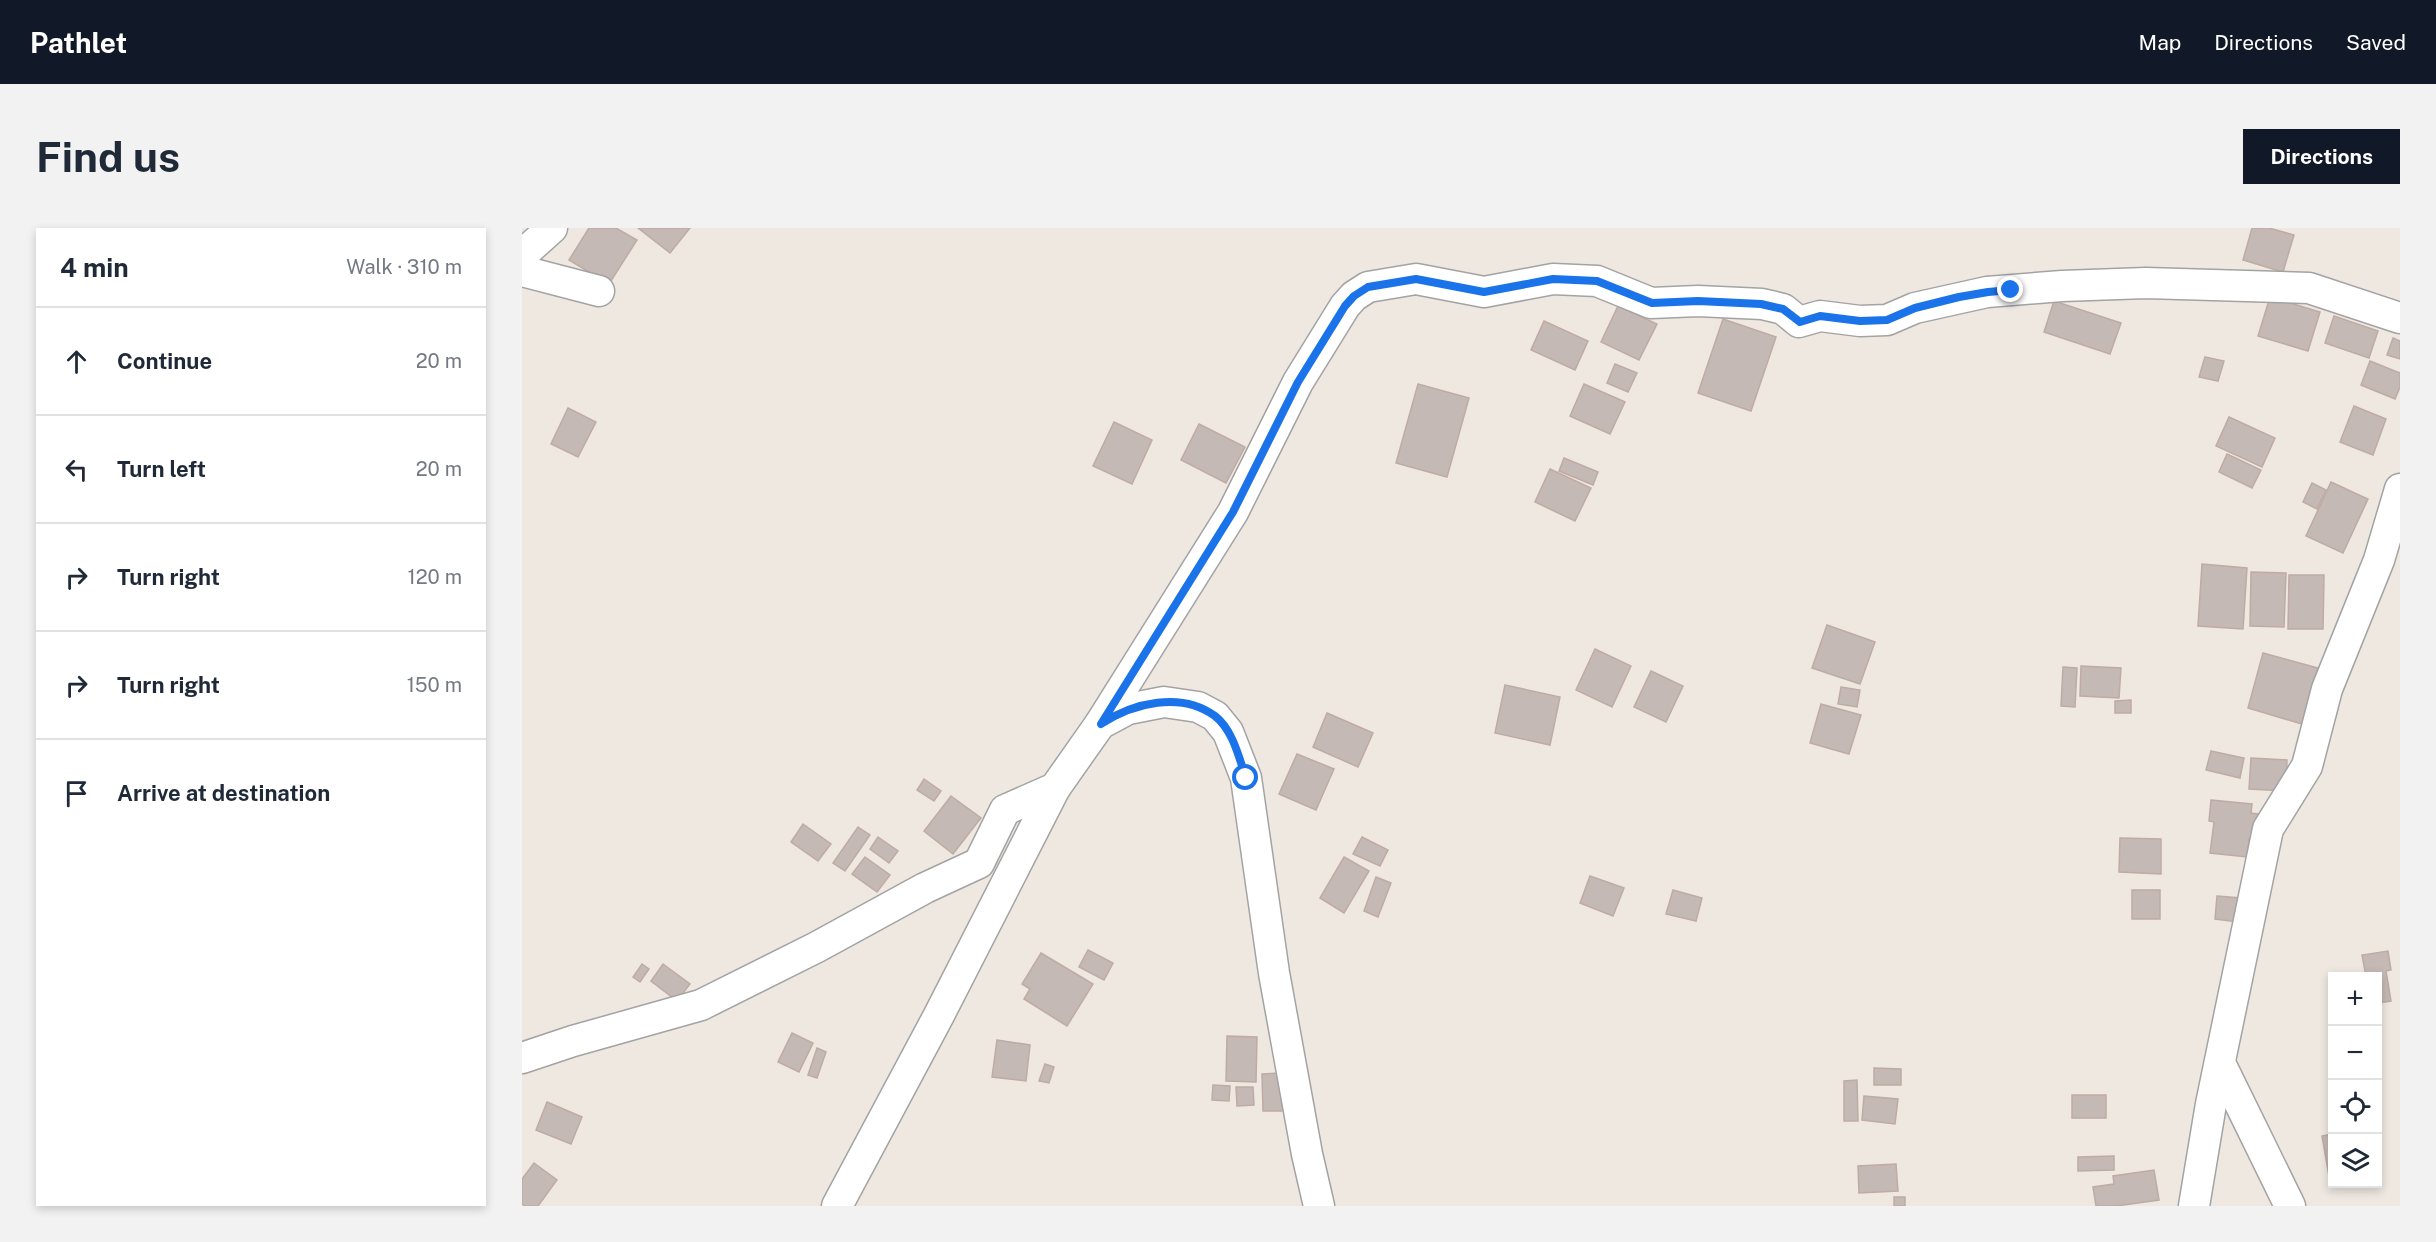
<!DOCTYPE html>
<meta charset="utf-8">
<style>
:root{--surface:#fff;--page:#f2f2f3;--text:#1f2937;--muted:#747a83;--line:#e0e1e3;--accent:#111827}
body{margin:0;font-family:"Public Sans",sans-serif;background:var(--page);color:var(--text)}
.controls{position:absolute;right:18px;bottom:18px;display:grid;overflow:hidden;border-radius:0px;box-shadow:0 3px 9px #0003}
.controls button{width:54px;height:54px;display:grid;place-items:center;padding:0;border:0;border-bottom:2px solid var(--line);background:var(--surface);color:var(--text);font:30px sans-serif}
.stop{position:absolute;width:18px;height:18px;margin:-14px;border:4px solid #1a73e8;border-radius:50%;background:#fff}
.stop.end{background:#1a73e8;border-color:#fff;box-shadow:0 2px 6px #0008}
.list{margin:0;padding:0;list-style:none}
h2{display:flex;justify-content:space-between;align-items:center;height:78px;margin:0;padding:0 24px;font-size:26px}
h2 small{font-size:20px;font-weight:400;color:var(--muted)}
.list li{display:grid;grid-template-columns:39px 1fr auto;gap:18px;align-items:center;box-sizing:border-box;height:108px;padding:0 24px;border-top:2px solid var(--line)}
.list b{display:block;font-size:22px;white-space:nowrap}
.list em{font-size:20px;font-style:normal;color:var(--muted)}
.icon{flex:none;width:33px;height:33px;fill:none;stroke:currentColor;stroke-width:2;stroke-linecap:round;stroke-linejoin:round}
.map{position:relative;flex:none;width:1878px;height:978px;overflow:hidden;border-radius:0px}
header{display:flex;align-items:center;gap:36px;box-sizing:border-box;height:84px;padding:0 30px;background:var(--accent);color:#fff}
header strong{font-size:28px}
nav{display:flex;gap:33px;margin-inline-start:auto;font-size:21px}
.intro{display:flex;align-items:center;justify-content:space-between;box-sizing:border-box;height:144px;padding:0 36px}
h1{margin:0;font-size:42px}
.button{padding:15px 27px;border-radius:0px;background:var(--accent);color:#fff;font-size:21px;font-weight:700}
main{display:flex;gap:36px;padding:0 36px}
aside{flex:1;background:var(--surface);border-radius:0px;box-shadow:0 3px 9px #0003}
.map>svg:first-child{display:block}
.building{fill:#c5b9b5;stroke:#bfaba3;stroke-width:1.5}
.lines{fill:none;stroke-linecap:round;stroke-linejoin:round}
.street-casing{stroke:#a3a3a3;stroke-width:33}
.street{stroke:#fff;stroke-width:30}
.route{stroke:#1a73e8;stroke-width:8}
</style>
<header>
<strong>Pathlet</strong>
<nav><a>Map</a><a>Directions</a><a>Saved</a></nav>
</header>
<div class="intro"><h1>Find us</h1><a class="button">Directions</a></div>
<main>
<aside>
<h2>4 min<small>Walk · 310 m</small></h2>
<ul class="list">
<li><svg class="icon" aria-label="ahead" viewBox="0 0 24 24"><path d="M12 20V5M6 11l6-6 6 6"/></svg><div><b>Continue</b></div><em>20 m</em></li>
<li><svg class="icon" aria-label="left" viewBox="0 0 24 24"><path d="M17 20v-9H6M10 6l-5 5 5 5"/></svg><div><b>Turn left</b></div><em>20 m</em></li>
<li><svg class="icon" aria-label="right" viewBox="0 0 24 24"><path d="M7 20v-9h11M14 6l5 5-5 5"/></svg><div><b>Turn right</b></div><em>120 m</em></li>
<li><svg class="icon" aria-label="right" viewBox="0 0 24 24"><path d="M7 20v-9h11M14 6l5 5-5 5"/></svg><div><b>Turn right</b></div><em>150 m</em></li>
<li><svg class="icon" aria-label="arrive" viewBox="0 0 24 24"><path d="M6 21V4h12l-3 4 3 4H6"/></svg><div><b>Arrive at destination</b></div></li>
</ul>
</aside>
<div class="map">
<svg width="1878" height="978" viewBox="0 0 1878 978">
<rect width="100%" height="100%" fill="#eee8e1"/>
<g class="building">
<path d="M 67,0 L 94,0 L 115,12 L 87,56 L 47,32 Z"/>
<path d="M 116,0 L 168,0 L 148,25 Z"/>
<path d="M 1730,0 L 1747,0 L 1772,7 L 1761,44 L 1721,32 Z"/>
<path d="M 1748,69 L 1798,84 L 1786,123 L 1736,108 Z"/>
<path d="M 1532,73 L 1599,95 L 1588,126 L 1522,104 Z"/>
<path d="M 1096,78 L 1135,96 L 1117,132 L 1079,114 Z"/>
<path d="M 1812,88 L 1856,103 L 1847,130 L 1803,115 Z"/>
<path d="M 1201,91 L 1254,109 L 1229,183 L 1176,165 Z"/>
<path d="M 1022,93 L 1066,113 L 1053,142 L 1009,122 Z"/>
<path d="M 1871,110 L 1878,113 L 1878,131 L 1865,127 Z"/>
<path d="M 1683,129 L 1702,133 L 1696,153 L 1677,149 Z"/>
<path d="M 1848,133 L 1878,145 L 1878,159 L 1873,171 L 1839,157 Z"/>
<path d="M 1093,136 L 1115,145 L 1106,164 L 1085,155 Z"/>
<path d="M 896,156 L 947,170 L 925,249 L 874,235 Z"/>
<path d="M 1062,156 L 1103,174 L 1088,206 L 1048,188 Z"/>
<path d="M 1832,178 L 1864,191 L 1851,227 L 1818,214 Z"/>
<path d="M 46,180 L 74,194 L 56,229 L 29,216 Z"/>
<path d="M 1707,189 L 1753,210 L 1740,239 L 1694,218 Z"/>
<path d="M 592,194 L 630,212 L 610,256 L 571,238 Z"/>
<path d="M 677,196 L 723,219 L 704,255 L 659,232 Z"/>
<path d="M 1705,226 L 1739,242 L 1730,260 L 1697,244 Z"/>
<path d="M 1042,230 L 1076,244 L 1071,257 L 1037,243 Z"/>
<path d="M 1028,241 L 1069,260 L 1053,293 L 1013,274 Z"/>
<path d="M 1809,254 L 1846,271 L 1821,325 L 1784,308 Z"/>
<path d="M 1790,255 L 1804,262 L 1795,281 L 1781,274 Z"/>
<path d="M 1680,336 L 1725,340 L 1721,401 L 1676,398 Z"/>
<path d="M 1729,344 L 1764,345 L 1762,399 L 1728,398 Z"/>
<path d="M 1767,347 L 1802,347 L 1801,401 L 1766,401 Z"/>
<path d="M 1305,397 L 1353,414 L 1338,456 L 1290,440 Z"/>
<path d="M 1073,421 L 1109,438 L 1090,479 L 1054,462 Z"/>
<path d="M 1741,425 L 1796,440 L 1780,496 L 1726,480 Z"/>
<path d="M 1559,438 L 1599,440 L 1597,470 L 1558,468 Z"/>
<path d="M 1541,439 L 1555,440 L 1553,479 L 1539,478 Z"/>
<path d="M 1129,443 L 1161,458 L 1144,494 L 1112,479 Z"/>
<path d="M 983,457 L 1038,469 L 1028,517 L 973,505 Z"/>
<path d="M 1319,459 L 1338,462 L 1335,479 L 1316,476 Z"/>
<path d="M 1609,472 L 1609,485 L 1593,485 L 1593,473 Z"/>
<path d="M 1299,476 L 1339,487 L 1327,526 L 1288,515 Z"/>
<path d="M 805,485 L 851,505 L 836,539 L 791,519 Z"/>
<path d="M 1689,523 L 1722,530 L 1718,550 L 1684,542 Z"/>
<path d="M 775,526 L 812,541 L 794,582 L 757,566 Z"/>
<path d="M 1729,530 L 1765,532 L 1764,563 L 1727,561 Z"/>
<path d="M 402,551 L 419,563 L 412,573 L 395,562 Z"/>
<path d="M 429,568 L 459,590 L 431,626 L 402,603 Z"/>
<path d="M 1689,572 L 1730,576 L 1729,585 L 1742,587 L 1739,613 L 1727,611 L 1725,629 L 1688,625 L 1692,594 L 1687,593 Z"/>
<path d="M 281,596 L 309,616 L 296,633 L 269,614 Z"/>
<path d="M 336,599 L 348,607 L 323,643 L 311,635 Z"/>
<path d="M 356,609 L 376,623 L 367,635 L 348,621 Z"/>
<path d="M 840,609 L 866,622 L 858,638 L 831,626 Z"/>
<path d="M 1598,610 L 1639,611 L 1639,646 L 1597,644 Z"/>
<path d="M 343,629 L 368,647 L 355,664 L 330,646 Z"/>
<path d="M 822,629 L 847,643 L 822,685 L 798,670 Z"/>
<path d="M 1068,648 L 1102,660 L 1091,688 L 1058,675 Z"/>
<path d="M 854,649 L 869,655 L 856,689 L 842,683 Z"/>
<path d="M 1151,662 L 1180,670 L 1174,693 L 1144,686 Z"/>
<rect x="1610" y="662" width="28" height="29"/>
<path d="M 1695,668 L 1719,670 L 1716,694 L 1693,691 Z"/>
<path d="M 566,722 L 591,735 L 582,752 L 557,739 Z"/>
<path d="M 1866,723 L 1869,742 L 1864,743 L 1869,773 L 1856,775 L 1856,748 L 1844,748 L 1840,727 Z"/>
<path d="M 519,725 L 571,756 L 545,798 L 502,771 L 508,761 L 500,756 Z"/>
<path d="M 120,736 L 127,741 L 118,754 L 111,749 Z"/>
<path d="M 141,736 L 168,756 L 155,773 L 129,753 Z"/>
<path d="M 270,805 L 291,815 L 277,844 L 256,834 Z"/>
<path d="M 705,808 L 735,809 L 734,854 L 704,853 Z"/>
<path d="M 475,812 L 508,817 L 504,853 L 470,849 Z"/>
<path d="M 295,820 L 304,824 L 295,850 L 286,847 Z"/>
<path d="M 523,836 L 532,839 L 527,855 L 517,853 Z"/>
<path d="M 1352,840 L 1379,841 L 1379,857 L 1352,857 Z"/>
<path d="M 761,845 L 763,883 L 741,883 L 740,846 Z"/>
<path d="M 1335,852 L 1336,893 L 1322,893 L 1322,853 Z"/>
<path d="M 691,857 L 708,858 L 707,873 L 690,872 Z"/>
<path d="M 714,859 L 731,859 L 732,877 L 715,878 Z"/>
<rect x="1550" y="867" width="34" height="23"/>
<path d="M 1342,868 L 1376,871 L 1373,896 L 1340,892 Z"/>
<path d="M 25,874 L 60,889 L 49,916 L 14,902 Z"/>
<path d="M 1810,906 L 1810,947 L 1807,948 L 1800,908 Z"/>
<path d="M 1592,928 L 1592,942 L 1556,943 L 1556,929 Z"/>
<path d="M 12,935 L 35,952 L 16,978 L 3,978 L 0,976 L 0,951 Z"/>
<path d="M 1374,936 L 1376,963 L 1337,965 L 1336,938 Z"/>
<path d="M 1632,942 L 1637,972 L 1594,978 L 1574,978 L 1571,959 L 1592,956 L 1591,948 Z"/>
<rect x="1372" y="969" width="11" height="9"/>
</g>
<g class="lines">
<g class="street-casing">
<g id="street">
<path d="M 0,27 L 30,0"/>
<path d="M 0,43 L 77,63"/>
<path d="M 578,496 L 711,284 L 776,154 L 823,78 L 832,68 L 846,59 L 894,51 L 962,64 L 1031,51 L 1075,53 L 1129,75 L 1176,73 L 1240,76 L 1261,81 L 1277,94 L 1298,88 L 1338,93 L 1365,92 L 1393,80 L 1465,64 L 1540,58 L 1624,55 L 1787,60 L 1878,90"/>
<path d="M 0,830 L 51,813 L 179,777 L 295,719 L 403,660 L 457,635 L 483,582 L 533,560 L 578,496 L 606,481 L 642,474 L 676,479 L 693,488 L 706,504 L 724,550 L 752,745 L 785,926 L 797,978"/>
<path d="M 1698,835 L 1768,978"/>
<path d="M 315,978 L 416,789 L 533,560"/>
<path d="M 1672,978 L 1689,876 L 1746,601 L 1785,538 L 1805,461 L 1857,332 L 1878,261"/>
</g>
</g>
<use href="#street" class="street"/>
</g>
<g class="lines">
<path class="route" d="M 724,550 C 717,530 711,502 693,488 C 659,463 611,475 579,496 L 711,284 L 776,154 L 823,78 L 832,68 L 846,59 L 894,51 L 962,64 L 1031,51 L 1075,53 L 1130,75 L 1176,73 L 1239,76 L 1261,81 L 1278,94 L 1298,88 L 1338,93 L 1365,92 L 1393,80 L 1437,69 L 1466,64 L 1489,62"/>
</g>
</svg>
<div class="controls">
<button>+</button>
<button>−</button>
<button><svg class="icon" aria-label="locate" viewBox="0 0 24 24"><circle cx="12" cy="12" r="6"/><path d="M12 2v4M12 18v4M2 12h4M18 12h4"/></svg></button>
<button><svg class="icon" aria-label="layers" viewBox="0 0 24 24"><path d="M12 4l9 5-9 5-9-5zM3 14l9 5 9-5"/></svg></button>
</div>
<div class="stop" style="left:724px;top:550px"></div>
<div class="stop end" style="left:1489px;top:62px"></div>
</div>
</main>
